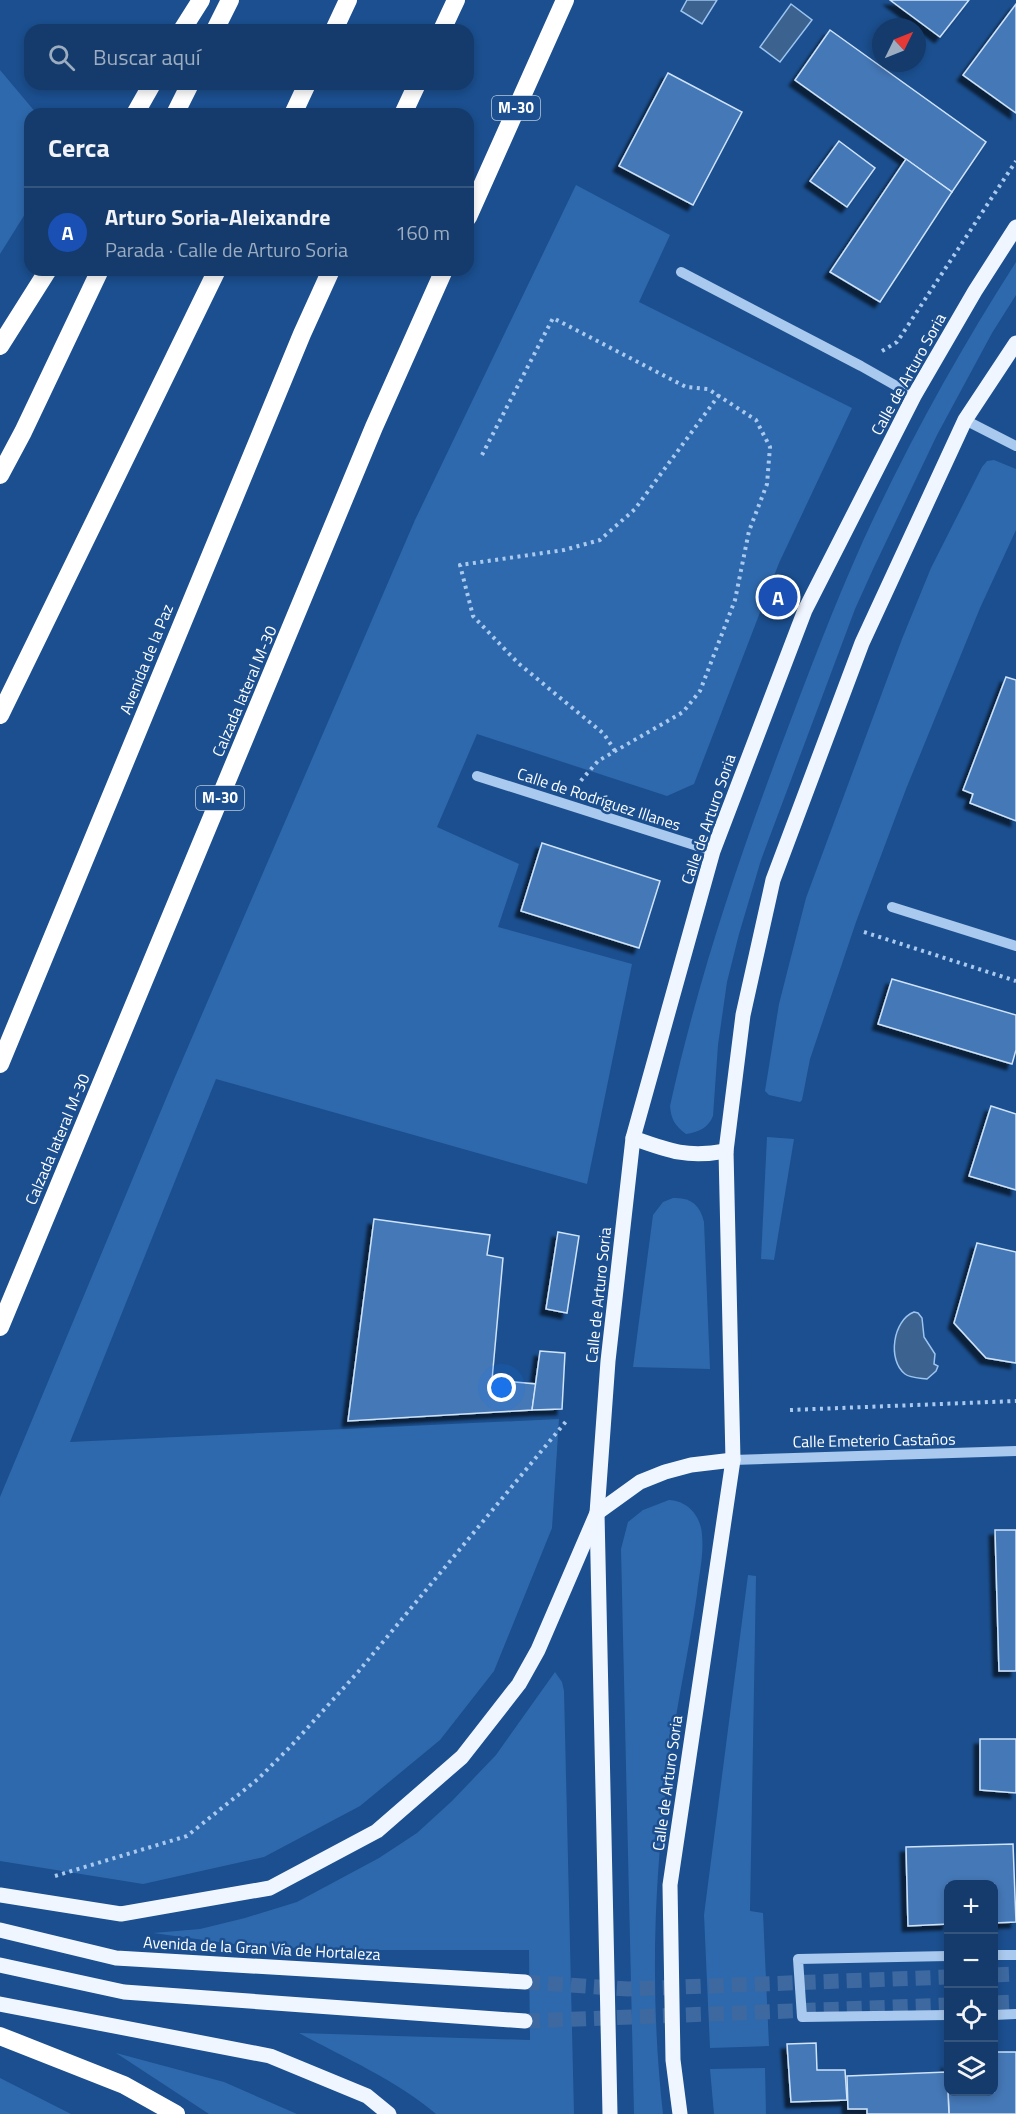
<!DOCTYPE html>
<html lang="es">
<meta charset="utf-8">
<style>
:root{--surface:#143b6b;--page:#1d4271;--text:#f1f3f6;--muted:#9dadc1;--line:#33557e;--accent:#8abfa5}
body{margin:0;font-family:"Titillium Web",sans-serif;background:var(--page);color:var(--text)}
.controls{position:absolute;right:18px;bottom:18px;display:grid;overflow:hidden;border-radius:12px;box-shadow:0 3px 9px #0003}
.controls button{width:54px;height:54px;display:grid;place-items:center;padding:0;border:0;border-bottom:2px solid var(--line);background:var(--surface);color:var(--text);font:30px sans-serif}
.compass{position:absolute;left:872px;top:18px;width:54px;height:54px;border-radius:50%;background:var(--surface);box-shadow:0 3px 9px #0003;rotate:47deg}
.you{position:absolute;left:502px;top:1388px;width:21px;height:21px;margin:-15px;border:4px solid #fff;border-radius:50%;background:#1a73e8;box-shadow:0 0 0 9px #1a73e833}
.badge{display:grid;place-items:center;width:39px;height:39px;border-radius:50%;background:var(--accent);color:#fff;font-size:20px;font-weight:700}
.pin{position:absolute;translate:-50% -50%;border:3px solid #fff;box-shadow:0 2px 6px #0006}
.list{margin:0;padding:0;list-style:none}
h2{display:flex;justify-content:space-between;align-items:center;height:78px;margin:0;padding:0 24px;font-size:26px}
h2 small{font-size:20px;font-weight:400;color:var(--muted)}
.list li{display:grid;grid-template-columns:39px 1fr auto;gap:18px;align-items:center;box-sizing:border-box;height:90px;padding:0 24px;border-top:2px solid var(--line)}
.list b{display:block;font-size:22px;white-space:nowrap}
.list p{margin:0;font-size:20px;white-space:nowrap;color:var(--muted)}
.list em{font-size:20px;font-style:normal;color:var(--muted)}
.icon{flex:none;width:33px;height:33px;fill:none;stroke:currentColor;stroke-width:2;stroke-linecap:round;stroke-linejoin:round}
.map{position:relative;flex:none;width:1016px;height:2114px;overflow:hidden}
.search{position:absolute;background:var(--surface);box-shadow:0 3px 9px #0003;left:24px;top:24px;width:450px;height:66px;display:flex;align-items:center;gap:15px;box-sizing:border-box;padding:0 21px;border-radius:18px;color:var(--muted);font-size:22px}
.panel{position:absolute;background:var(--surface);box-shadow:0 3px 9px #0003;left:24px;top:108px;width:450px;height:168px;border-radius:18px}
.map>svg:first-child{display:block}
.green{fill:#2e69ad}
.water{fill:#3c6290;stroke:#9cc4f0;stroke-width:1.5}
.building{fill:#4478b7;stroke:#cfe3fa;stroke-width:1.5;filter:url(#shadow)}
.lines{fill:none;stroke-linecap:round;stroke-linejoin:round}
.major-tunnel{stroke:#3d69a0;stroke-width:15;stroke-dasharray:15 8;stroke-linecap:butt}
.path{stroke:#a9c9ee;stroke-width:4;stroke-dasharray:3 4.5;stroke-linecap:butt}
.minor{stroke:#a9c9ee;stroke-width:10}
.major{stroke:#f0f6ff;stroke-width:15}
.highway{stroke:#fff;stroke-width:18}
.labels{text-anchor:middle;stroke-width:5;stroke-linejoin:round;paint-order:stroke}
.shield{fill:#1b4f8f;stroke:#bbcadd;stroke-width:1.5}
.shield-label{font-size:15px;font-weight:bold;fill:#fff}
.street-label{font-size:16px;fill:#fff;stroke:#1b4f8f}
</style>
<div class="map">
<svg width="1016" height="2114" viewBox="0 0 1016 2114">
<defs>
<filter id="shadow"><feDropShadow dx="-5.5" dy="5.5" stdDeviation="1.5" flood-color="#0009"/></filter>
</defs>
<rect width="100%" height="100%" fill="#1b4f8f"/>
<g class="green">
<path d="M 0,70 L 37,114 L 30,114 L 30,206 L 0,254 Z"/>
<path d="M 576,185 L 670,235 L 639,302 L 852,408 L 779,563 L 694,784 L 667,796 L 477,734 L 437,827 L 519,864 L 498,927 L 632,964 L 587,1184 L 216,1079 L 70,1442 L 559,1419 L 552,1528 L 494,1671 L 440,1740 L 360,1806 L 264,1857 L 143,1884 L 0,1861 L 0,1497 L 175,1077 L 415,520 Z"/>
<path d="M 1016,262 L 1016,295 L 992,333 L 937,435 L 874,567 L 855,609 L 761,860 L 739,934 L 727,982 L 718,1045 L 713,1116 C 708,1128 699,1132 686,1134 C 675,1126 671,1119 670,1106 C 697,983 737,863 781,746 C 807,677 833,608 863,541 C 907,445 959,351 1016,262 Z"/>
<path d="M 994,460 L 1016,469 L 1016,530 L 980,608 L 906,789 L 856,922 L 810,1059 L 802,1100 L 800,1102 L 769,1095 L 765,1091 L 779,1004 L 806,898 L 902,639 L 931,568 L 982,467 L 987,461 Z"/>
<path d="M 767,1137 L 794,1139 L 774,1260 L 761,1259 Z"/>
<path d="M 673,1198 C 691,1197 700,1205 704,1222 L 710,1369 L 633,1367 L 653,1215 L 663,1202 Z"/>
<path d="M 669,1500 C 688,1501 701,1516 702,1535 C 704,1554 699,1575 697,1594 C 690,1644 679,1693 672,1742 C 654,1866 649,1990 663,2114 L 634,2114 L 621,1549 L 628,1522 L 643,1510 Z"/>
<path d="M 748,1575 L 756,1576 L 750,1911 L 763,1913 L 769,2046 L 710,2048 L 704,1915 Z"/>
<path d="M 555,1672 L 562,1682 L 564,1691 L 574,2114 L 436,2114 C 396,2080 345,2058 299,2033 L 530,2040 L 529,1950 L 348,1950 L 248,1946 L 153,1933 L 200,1929 L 245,1918 L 297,1902 L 379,1858 L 417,1833 L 452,1801 L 496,1755 Z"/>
<path d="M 116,2053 L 224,2082 L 297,2114 L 209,2114 Z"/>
<path d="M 765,2068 L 766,2114 L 714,2114 L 710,2069 Z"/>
<path d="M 0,2078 L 71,2114 L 0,2114 Z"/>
</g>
<g class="water">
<path d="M 687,0 L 717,0 L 702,24 L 681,11 Z"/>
<path d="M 791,4 L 812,20 L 780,62 L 760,47 Z"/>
<path d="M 914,1312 L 918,1313 L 922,1318 L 924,1337 L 935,1354 L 934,1364 L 938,1366 L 936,1371 L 927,1379 C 920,1378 910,1378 905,1374 C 887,1360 893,1320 914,1312 Z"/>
</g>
<g class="building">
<path d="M 890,0 L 969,0 L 940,37 Z"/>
<path d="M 1016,4 L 1016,113 L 963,75 Z"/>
<path d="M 830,30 L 986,142 L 952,192 L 795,80 Z"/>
<path d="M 668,73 L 742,112 L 693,205 L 619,166 Z"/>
<path d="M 839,141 L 875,168 L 847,207 L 810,181 Z"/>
<path d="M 906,159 L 952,192 L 880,302 L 830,272 Z"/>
<path d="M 1006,677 L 1016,680 L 1016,821 L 970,803 L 973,794 L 963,790 Z"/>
<path d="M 542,843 L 660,881 L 639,948 L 521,911 Z"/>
<path d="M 892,979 L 1016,1015 L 1016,1050 L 1012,1064 L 878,1024 Z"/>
<path d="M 991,1106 L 1016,1114 L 1016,1190 L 969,1176 Z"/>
<path d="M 374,1219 L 490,1235 L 487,1255 L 503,1258 L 492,1380 L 536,1384 L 532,1410 L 348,1421 Z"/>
<path d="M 558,1232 L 579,1236 L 567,1313 L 546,1309 Z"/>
<path d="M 977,1243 L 1016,1252 L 1016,1363 L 986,1358 L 954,1323 Z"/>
<path d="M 540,1351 L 565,1353 L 562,1409 L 532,1410 Z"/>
<path d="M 995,1530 L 1016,1530 L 1016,1671 L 999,1671 Z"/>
<path d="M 980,1739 L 1016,1739 L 1016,1793 L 980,1790 Z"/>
<path d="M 1013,1844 L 1016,1922 L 994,1923 L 994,1884 L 948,1884 L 948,1924 L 908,1926 L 906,1847 Z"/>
<path d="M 816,2043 L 817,2070 L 845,2070 L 847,2100 L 791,2102 L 787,2044 Z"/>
<path d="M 996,2052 L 1016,2052 L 1016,2114 L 949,2114 L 947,2063 L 948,2063 L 948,2092 L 994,2092 L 994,2062 L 997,2062 Z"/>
<path d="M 947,2072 L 949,2114 L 867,2114 L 867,2109 L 848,2109 L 847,2076 Z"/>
</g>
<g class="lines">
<g class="major-tunnel">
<path d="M 994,1975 L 1016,1974"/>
<path d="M 525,1982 L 628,1989 L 948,1977"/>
<path d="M 994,2003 L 1016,2002"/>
<path d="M 525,2021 L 948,2005"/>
</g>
<g class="path">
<path d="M 882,351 L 897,342 L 1016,161"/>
<path d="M 482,455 L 553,318 L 686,387 L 708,389 L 756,420 L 770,447 L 767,484 L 749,531 L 735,600 L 700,691 L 683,712 L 598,761 L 578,784"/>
<path d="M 615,751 L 604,734 L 518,663 L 473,616 L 460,565 L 564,550 L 600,540 L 635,509 L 719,395"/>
<path d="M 864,932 L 1016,981"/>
<path d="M 790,1410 L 1016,1401"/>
<path d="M 55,1876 L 187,1836 L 258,1779 L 292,1745 L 358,1672 L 568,1419"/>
</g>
<g class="minor">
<path d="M 681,272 L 861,366 L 914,396"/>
<path d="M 965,420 L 1016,446"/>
<path d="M 477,776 L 713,851"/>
<path d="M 892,907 L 1016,946"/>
<path d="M 733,1460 L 1016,1451"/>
<path d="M 994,1955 L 1016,1955"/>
<path d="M 948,1956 L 798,1959 L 802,2017 L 948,2015"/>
<path d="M 994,2015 L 1016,2014"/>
</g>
<g class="major">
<path d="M 633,1138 C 669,1151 687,1158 726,1151"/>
<path d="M 0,1895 L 121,1914 L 270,1888 L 377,1831 L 462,1757 L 519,1684 L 538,1650 L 597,1513 L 640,1482 L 665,1472 L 691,1465 L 733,1460"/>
<path d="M 0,1930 L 116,1958 L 525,1982"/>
<path d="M 0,1965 L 124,1992 L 525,2021"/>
<path d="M 0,2004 L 270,2056 L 367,2096 L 389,2114"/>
<path d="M 610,2114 L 597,1513 L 608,1361 L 633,1138 L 713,851 L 805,610 L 914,396 L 975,291 L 1016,227"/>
<path d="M 680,2114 L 673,2060 L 670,1885 L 733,1460 L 726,1151 L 743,1015 L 773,880 L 862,643 L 965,420 L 1016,343"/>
</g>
<g class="highway">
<path d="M 182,30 L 201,0"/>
<path d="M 215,30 L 230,0"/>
<path d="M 334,30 L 348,0"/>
<path d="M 442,30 L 456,0"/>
<path d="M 135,114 L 152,84"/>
<path d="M 175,114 L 190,84"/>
<path d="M 293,114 L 307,84"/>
<path d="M 403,114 L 417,84"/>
<path d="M 468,217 L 565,0"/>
<path d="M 0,346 L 48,270"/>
<path d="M 0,475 L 23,432 L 100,270"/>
<path d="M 0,715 L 217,270"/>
<path d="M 0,1064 L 302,334 L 331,270"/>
<path d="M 0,1327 L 374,427 L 444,270"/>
<path d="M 0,2036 L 124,2085 L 176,2114"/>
</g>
</g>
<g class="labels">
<g class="shield">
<rect x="492" y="96" width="48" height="24" rx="4.5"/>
<rect x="196" y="786" width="48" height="24" rx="4.5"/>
</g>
<g class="shield-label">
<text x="516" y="113">M-30</text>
<text x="220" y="803">M-30</text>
</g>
<g class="street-label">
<text transform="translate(908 374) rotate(-61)" y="6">Calle de Arturo Soria</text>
<text transform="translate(146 659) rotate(-68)" y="6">Avenida de la Paz</text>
<text transform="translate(244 691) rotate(-67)" y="6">Calzada lateral M-30</text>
<text transform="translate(599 799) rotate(18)" y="6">Calle de Rodríguez Illanes</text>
<text transform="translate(708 819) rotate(-71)" y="6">Calle de Arturo Soria</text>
<text transform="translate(57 1139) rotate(-67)" y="6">Calzada lateral M-30</text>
<text transform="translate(598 1295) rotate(-84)" y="6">Calle de Arturo Soria</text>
<text transform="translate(874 1440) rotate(-1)" y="6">Calle Emeterio Castaños</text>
<text transform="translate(667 1783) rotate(-82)" y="6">Calle de Arturo Soria</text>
<text transform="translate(262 1948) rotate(3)" y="6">Avenida de la Gran Vía de Hortaleza</text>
</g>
</g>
</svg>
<div class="controls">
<button>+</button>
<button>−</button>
<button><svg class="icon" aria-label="locate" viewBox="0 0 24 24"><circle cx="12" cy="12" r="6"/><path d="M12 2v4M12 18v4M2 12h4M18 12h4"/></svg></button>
<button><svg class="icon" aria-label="layers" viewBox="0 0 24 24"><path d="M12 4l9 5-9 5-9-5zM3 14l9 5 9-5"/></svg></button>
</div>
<svg class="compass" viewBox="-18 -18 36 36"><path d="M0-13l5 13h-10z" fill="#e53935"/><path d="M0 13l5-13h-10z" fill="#9dadc1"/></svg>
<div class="you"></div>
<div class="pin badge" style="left:778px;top:597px;background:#1a4fb4">A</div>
<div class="search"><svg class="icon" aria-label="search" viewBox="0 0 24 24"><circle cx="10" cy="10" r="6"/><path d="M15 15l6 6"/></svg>Buscar aquí</div>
<section class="panel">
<h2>Cerca<small></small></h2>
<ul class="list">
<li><span class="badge" style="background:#1a4fb4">A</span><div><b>Arturo Soria-Aleixandre</b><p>Parada · Calle de Arturo Soria</p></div><em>160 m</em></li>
</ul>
</section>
</div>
